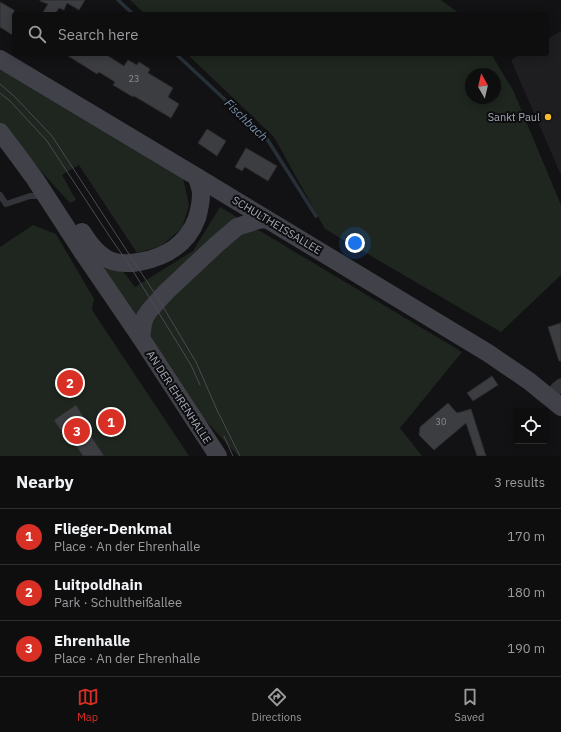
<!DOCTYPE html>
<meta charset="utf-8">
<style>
:root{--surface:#0e0e0f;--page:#1c1c1d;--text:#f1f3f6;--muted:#9b9c9e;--line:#2e2e2f;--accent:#d93025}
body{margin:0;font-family:"IBM Plex Sans",sans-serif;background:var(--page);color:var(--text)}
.controls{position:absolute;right:12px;bottom:12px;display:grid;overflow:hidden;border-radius:4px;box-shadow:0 2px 10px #0003}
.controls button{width:36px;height:36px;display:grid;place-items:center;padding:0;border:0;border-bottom:1px solid var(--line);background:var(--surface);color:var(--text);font:20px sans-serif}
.compass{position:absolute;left:465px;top:68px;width:36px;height:36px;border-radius:50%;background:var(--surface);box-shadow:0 2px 10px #0003;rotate:352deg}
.you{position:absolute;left:355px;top:243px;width:14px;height:14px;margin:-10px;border:3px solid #fff;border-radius:50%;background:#1a73e8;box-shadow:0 0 0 6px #1a73e833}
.badge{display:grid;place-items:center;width:26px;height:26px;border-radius:50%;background:var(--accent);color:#fff;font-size:13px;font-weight:700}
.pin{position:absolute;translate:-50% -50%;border:2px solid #fff;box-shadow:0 1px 4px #0006}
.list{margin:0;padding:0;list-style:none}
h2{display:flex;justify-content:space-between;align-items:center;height:52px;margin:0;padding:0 16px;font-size:17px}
h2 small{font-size:13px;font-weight:400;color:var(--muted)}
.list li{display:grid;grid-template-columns:26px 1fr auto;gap:12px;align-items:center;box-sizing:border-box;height:56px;padding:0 16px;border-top:1px solid var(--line)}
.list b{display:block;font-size:15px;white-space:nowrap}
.list p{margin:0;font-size:13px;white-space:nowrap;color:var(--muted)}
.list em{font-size:13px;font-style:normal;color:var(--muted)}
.icon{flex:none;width:22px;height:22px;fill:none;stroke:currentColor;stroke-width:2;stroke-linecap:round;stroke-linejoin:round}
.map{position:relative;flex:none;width:561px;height:456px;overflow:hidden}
.search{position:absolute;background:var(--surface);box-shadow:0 2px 10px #0003;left:12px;right:12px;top:12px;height:44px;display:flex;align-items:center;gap:10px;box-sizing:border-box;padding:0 14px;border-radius:4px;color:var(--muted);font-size:15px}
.sheet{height:220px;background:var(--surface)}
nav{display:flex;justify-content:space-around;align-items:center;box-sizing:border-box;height:56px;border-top:1px solid var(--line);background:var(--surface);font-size:11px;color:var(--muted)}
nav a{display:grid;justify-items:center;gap:2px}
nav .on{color:var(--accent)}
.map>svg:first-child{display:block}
.built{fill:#1e1e21}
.green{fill:#1e261f;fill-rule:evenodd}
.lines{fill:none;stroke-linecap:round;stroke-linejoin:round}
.stream{stroke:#283037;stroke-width:3.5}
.building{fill:#3c3d41;stroke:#2c2c30}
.service{stroke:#333439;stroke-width:6}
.minor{stroke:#333439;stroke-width:13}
.secondary{stroke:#414249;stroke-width:18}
.tram{stroke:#4a4b52;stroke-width:1}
.poi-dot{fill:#f4bb2a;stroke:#0d0d0f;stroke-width:1.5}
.labels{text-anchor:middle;stroke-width:4;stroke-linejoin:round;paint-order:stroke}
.number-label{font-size:9px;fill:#898d97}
.poi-label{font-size:11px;fill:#a3a8b4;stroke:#0d0d0f;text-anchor:end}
.street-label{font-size:11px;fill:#a3a8b4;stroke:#0d0d0f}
.water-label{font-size:12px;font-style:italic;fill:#7993b0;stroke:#0d0d0f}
</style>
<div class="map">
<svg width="561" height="456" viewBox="0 0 561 456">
<rect width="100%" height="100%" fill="#121214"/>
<path class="built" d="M 561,31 L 561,175 L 511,60 L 521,54 L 547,54 L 547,39 Z"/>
<g class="green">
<path d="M 130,0 L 441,0 L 460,14 L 145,14 Z"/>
<path d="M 187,54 L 491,54 L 513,90 L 561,205 L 561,275 L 501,332 L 325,229 L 274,137 ZM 471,74 L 495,74 L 495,98 L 471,98 Z"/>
<path d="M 0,68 L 183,178 L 189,205 L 182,228 L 161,246 L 137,253 L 79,165 L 62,175 L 76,200 L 70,203 L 0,126 Z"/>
<path d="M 220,207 L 462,352 L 400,428 L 422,456 L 238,456 L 186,399 L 97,266 L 122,270 L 135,287 L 193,251 Z"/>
<path d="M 33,225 L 56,234 L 94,299 L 92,310 L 189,456 L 0,456 L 0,247 Z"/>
</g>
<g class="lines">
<g class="stream">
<path d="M 118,0 L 133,14"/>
<path d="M 176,54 L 267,139 L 316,216"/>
</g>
</g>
<g class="building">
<path d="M 40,0 L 85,0 L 79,10 L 67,3 L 64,10 L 59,8 L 55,14 L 42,14 L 48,4 L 40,1 Z"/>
<path d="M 0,2 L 14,10 L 14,36 L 0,27 Z"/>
<path d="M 65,54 L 105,54 L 124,66 L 128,60 L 137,65 L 139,62 L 150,69 L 148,73 L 173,88 L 168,97 L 179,104 L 171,118 L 134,96 L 133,97 L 113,85 L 115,82 L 99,72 L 97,74 Z"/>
<path d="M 207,129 L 226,141 L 217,156 L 198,143 Z"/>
<path d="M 246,148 L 277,166 L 268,181 L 245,167 L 242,171 L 235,167 Z"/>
<path d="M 561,323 L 561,361 L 559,361 L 548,327 Z"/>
<path d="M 492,376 L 498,385 L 473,401 L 467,393 Z"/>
<path d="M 448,403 L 457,413 L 471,409 L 486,456 L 477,456 L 466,423 L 434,450 L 419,435 L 420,427 Z"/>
<path d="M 76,405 L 84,418 L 81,420 L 104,456 L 83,456 L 65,430 L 62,432 L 54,420 Z"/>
</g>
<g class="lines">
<path class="service" d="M 0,195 L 6,204 L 30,196 L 43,196"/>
<path class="minor" d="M 550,397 L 557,388 L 561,385"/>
<g class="secondary">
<path d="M 0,59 L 197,177 L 488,353 L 529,381 L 561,407"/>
<path d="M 0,132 L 16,153 L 35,179 L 83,253 L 141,338 L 218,456"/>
<path d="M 82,232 C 88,241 94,251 104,257 C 114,264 127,264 139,262 C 166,257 187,245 197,218 C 199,211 201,202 201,194 C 201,188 198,182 197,177"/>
<path d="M 141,338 L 143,324 L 145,317 L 149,311 L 166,292 L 216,245 L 237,227 L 258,220 L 266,219"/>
</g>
<g class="tram">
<path d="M 0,84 L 14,96 L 52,136 L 159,300 L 196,362 L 217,410 L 240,456"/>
<path d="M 0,93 L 10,101 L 47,141 L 110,237 L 128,263 L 191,365 L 200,385"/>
<path d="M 224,436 L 233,456"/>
</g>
</g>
<circle class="poi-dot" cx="548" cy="117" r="4"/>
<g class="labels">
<g class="number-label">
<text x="134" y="82">23</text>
<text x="441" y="425">30</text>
</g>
<g class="poi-label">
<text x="540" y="121">Sankt Paul</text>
</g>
<g class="street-label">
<text transform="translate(277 225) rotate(31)" y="4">SCHULTHEISSALLEE</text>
<text transform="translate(179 397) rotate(57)" y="4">AN DER EHRENHALLE</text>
</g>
<g class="water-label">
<text transform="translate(246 120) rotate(44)" y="4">Fischbach</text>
</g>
</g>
</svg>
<div class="controls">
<button><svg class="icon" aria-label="locate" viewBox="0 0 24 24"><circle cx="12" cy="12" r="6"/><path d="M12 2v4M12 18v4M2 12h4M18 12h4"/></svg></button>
</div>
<svg class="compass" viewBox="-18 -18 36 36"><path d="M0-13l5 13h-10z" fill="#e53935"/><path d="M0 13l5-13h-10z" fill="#9b9c9e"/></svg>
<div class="you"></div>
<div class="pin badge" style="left:111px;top:422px">1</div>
<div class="pin badge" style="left:70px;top:383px">2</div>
<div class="pin badge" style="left:77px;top:431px">3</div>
<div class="search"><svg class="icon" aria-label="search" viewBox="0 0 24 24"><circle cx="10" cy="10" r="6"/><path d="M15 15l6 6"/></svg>Search here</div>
</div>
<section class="sheet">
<h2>Nearby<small>3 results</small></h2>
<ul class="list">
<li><span class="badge">1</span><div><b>Flieger-Denkmal</b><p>Place · An der Ehrenhalle</p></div><em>170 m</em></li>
<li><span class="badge">2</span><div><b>Luitpoldhain</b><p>Park · Schultheißallee</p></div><em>180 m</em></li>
<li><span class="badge">3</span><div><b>Ehrenhalle</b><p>Place · An der Ehrenhalle</p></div><em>190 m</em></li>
</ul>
</section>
<nav>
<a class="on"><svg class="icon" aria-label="map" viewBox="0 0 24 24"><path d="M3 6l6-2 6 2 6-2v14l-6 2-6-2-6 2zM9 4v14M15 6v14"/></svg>Map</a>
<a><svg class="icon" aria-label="directions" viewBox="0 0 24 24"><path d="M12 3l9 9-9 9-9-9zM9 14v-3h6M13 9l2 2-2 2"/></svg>Directions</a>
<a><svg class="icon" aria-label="saved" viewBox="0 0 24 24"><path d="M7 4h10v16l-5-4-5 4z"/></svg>Saved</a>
</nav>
